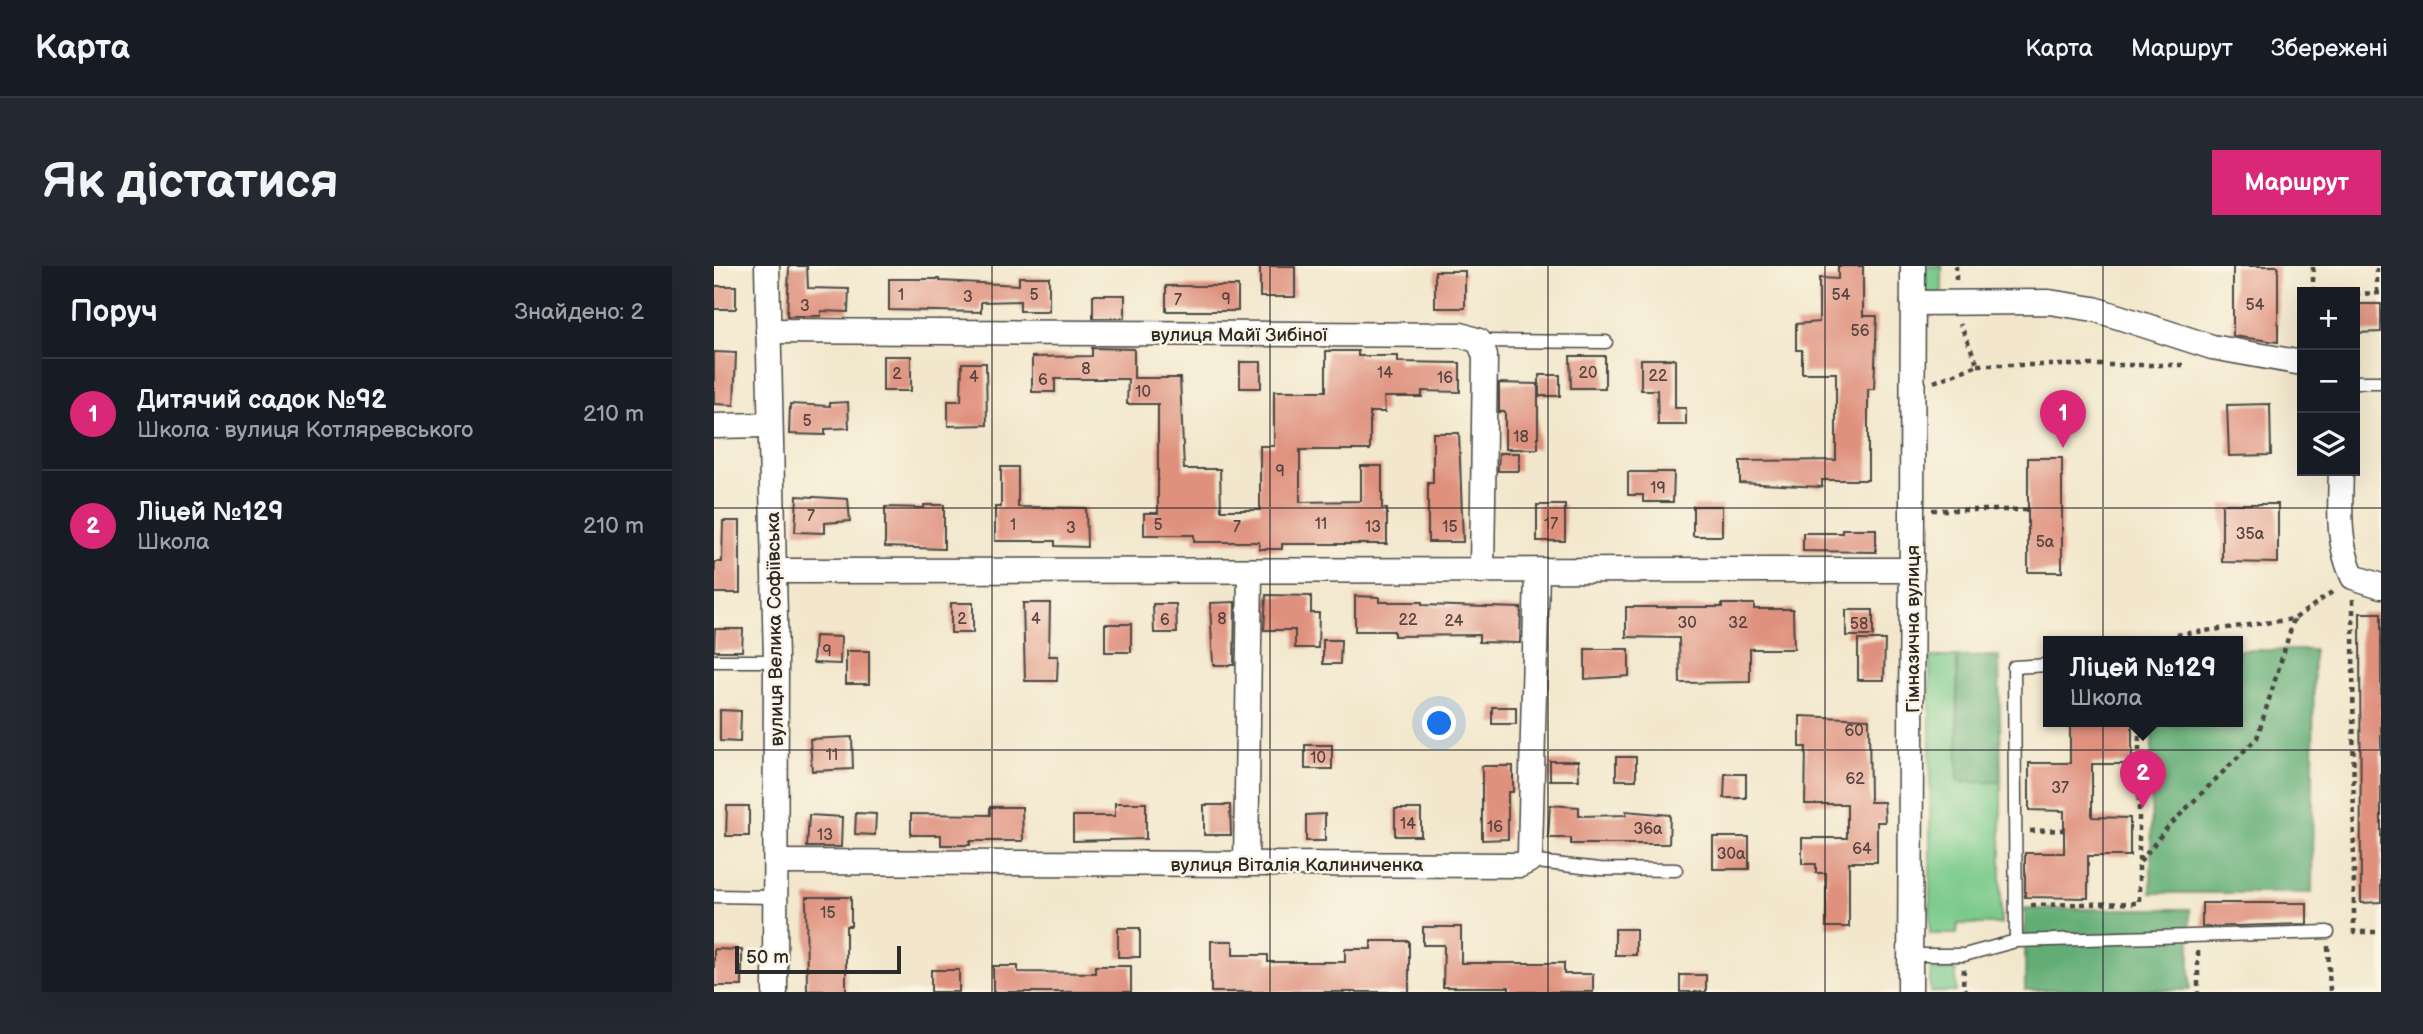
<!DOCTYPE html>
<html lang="uk">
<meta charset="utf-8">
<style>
:root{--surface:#171b24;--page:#242831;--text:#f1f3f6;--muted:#9ea1a6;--line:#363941;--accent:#db2777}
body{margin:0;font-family:"Balsamiq Sans",sans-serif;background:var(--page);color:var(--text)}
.controls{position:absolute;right:21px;top:21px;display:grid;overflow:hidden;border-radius:0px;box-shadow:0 7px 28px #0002}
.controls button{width:63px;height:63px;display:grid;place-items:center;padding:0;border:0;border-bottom:2px solid var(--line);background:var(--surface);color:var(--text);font:35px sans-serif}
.scale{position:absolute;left:21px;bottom:18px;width:166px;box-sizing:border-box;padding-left:7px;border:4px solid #2b2b2b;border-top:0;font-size:19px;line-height:24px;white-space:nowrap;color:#2b2b2b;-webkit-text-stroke:5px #fcf5e5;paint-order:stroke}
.you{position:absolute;left:726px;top:458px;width:24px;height:24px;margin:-18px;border:5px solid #fff;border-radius:50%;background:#1a73e8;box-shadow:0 0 0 10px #1a73e833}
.badge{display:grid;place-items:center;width:46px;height:46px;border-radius:50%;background:var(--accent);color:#fff;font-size:23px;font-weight:700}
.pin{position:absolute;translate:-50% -58px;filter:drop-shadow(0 2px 4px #0008)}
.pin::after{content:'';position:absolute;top:37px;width:24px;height:21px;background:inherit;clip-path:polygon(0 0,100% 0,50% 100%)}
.popup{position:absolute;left:1329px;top:370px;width:200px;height:91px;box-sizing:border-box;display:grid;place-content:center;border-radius:0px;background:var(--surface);filter:drop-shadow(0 2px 5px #0005);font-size:23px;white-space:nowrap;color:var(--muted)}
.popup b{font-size:26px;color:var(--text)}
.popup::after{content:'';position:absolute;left:50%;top:100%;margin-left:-14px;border:14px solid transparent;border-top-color:var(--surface)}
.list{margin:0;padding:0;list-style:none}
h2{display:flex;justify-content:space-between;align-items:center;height:91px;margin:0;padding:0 28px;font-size:30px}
h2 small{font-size:23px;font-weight:400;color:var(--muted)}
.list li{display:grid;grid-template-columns:46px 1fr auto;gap:21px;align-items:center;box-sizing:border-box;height:112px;padding:0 28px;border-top:2px solid var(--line)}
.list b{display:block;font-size:26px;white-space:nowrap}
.list p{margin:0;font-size:23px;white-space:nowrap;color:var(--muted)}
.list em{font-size:23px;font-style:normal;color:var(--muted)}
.icon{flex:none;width:38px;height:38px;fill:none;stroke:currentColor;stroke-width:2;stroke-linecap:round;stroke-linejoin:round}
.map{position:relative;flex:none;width:1667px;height:726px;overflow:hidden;border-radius:0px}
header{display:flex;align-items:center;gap:42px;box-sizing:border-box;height:98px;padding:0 35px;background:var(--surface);border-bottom:2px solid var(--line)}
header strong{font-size:33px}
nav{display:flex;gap:38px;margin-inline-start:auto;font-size:24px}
.intro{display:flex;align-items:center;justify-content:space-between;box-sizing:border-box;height:168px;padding:0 42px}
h1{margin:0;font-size:49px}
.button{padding:18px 32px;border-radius:0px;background:var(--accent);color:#fff;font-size:24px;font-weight:700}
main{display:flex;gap:42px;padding:0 42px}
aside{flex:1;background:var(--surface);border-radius:0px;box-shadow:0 7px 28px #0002}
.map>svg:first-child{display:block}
.green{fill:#78c98a;stroke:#527a5a;stroke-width:2}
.forest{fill:#62ad76;stroke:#466c50;stroke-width:2}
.building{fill:#df917e}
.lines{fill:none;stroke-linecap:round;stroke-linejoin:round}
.service-casing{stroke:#494743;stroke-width:15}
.minor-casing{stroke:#494743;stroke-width:27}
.path{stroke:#494743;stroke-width:4.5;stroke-dasharray:5 5;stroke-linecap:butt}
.service{stroke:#fff;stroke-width:12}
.minor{stroke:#fff;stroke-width:24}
.grid{fill:none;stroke:#2b2b2b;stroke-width:2;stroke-opacity:0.55}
.labels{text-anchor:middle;stroke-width:5;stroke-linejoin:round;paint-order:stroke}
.number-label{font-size:16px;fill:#584440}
.street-label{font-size:19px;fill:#2b2b2b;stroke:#fcf5e5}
</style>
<header>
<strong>Карта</strong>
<nav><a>Карта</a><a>Маршрут</a><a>Збережені</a></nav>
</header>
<div class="intro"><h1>Як дістатися</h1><a class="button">Маршрут</a></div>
<main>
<aside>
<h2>Поруч<small>Знайдено: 2</small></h2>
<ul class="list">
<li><span class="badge">1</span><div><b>Дитячий садок №92</b><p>Школа · вулиця Котляревського</p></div><em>210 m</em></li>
<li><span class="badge">2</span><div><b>Ліцей №129</b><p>Школа</p></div><em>210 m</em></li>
</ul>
</aside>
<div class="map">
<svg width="1667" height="726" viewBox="0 0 1667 726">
<rect width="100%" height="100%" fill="#fcf5e5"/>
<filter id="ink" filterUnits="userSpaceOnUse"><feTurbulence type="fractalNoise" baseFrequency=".0143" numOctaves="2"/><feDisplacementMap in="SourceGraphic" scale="14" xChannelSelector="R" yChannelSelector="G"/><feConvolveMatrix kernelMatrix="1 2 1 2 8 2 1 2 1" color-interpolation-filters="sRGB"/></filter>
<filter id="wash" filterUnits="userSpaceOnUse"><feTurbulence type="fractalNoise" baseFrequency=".00686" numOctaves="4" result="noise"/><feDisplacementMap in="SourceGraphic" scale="28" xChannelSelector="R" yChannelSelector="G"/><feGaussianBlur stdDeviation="1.57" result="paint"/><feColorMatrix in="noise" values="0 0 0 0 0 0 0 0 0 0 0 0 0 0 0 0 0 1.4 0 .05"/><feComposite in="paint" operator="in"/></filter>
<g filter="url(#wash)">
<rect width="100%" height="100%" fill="#f2e7cc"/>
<g class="green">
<rect x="1209" y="0" width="19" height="28"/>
<path d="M 1216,391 L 1243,391 L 1244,516 L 1287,516 L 1287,658 L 1244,658 L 1243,668 L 1216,668 Z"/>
<rect x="1216" y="704" width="26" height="22"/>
</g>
<g class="forest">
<path d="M 1524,384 L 1600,384 L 1598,627 L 1437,627 L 1438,456 L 1524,456 Z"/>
<path d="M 1285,390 L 1287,516 L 1244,516 L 1243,391 Z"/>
<rect x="1311" y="643" width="165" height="81"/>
</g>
<g id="blocks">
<g class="building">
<path d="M 75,0 L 93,0 L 94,22 L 135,23 L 134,46 L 107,45 L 107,50 L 73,50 Z"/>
<rect x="546" y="0" width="35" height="31"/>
<path d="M 1124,0 L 1149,0 L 1149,50 L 1163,50 L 1160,123 L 1154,123 L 1154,214 L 1108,214 L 1108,221 L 1026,217 L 1026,195 L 1122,194 L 1122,107 L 1088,107 L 1088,84 L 1082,84 L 1082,58 L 1105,56 L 1105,12 L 1124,13 Z"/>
<path d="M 1519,0 L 1564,0 L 1564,76 L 1519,70 Z"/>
<rect x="721" y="5" width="30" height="37"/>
<path d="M 305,11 L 335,11 L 335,45 L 306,45 L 306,35 L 267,36 L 267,46 L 175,44 L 175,13 L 226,13 L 226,15 L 305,19 Z"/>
<rect x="0" y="20" width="22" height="23"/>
<rect x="452" y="20" width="72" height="25"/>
<rect x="379" y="29" width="32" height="23"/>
<path d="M 1641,38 L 1667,38 L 1667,66 L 1641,67 Z"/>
<path d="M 378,82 L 420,83 L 420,112 L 466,112 L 470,203 L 506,203 L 507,244 L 546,244 L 546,180 L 560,180 L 560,125 L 612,125 L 612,85 L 644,85 L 644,90 L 684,90 L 684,96 L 746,97 L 746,126 L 708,125 L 708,131 L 670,131 L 671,146 L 656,146 L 656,184 L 586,184 L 586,236 L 647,235 L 647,200 L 668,200 L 668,243 L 673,243 L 673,278 L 568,278 L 568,283 L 545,283 L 545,276 L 480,276 L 480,269 L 430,269 L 430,247 L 444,247 L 444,138 L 413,138 L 414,113 L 341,113 L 341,126 L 318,126 L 318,91 L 378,90 Z"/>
<path d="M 0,86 L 22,87 L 20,139 L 0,138 Z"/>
<rect x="169" y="90" width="28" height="35"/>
<path d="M 856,90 L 891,90 L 891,122 L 857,122 Z"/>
<path d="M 927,93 L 961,93 L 961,142 L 972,142 L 972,159 L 944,159 L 943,124 L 927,124 Z"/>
<rect x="526" y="96" width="21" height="26"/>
<path d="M 248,97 L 272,97 L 273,159 L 234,160 L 234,135 L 247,135 Z"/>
<rect x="825" y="109" width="21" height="21"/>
<path d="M 785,117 L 824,118 L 824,183 L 791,183 L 791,146 L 785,146 Z"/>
<path d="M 134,136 L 135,162 L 111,163 L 111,169 L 75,168 L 76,138 L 116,140 L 116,137 Z"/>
<path d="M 1556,138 L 1557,189 L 1515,190 L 1513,139 Z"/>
<path d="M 719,167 L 745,167 L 749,276 L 714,276 L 714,217 L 719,217 Z"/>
<path d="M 785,187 L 805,187 L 805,205 L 784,205 Z"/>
<rect x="1314" y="192" width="34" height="114"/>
<path d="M 287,201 L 304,201 L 304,241 L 372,242 L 373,281 L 341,280 L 341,275 L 281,275 L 281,241 L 287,241 Z"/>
<path d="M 914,206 L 960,206 L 959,236 L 929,236 L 929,229 L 914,229 Z"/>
<path d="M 83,230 L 134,233 L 136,255 L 111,257 L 111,267 L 81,266 Z"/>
<path d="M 1508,238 L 1564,238 L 1564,297 L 1508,296 Z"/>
<path d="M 210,239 L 230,239 L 230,283 L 171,281 L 171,241 L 210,242 Z"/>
<rect x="823" y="239" width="28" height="36"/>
<rect x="979" y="240" width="29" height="30"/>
<path d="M 9,255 L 26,255 L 26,327 L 0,327 L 1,296 L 8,296 Z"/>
<path d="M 1128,263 L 1162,263 L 1162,286 L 1089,285 L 1089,267 L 1128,267 Z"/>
<path d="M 552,329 L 597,330 L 597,347 L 605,347 L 604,382 L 581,382 L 581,364 L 550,364 Z"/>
<path d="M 641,330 L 665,331 L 665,336 L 708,336 L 708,339 L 807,342 L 806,377 L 765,376 L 765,369 L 680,370 L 680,365 L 641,365 Z"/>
<path d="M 521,336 L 520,399 L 499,399 L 496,337 Z"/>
<rect x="237" y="337" width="22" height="30"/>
<path d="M 309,337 L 336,337 L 335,390 L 344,390 L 343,415 L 311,415 Z"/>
<path d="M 439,338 L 462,338 L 463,367 L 440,367 Z"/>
<path d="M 1008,338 L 1040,338 L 1040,343 L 1079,343 L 1080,383 L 1036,383 L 1036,416 L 966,417 L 965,372 L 912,371 L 912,341 L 1008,341 Z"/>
<rect x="1132" y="344" width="27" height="26"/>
<path d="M 1646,347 L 1667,347 L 1667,636 L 1647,637 Z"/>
<rect x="391" y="358" width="26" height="28"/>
<path d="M 1,363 L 29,363 L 28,385 L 0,385 Z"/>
<path d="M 101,370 L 127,371 L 126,398 L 99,397 Z"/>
<path d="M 609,374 L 627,374 L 626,398 L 609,398 Z"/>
<path d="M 1144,374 L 1171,374 L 1170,414 L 1144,414 Z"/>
<path d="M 871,383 L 915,383 L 915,410 L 871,413 Z"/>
<rect x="132" y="385" width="23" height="33"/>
<rect x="778" y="441" width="24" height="17"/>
<path d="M 6,444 L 27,445 L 26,476 L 6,475 Z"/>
<path d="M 1086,450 L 1155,453 L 1156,536 L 1170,536 L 1171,556 L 1163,556 L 1163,596 L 1135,596 L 1135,661 L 1112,661 L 1112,607 L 1102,607 L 1102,598 L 1088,598 L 1088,572 L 1133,572 L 1133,538 L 1091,538 L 1092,481 L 1086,481 Z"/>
<path d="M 1356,456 L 1418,456 L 1418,498 L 1378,498 L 1378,551 L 1416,552 L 1416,590 L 1374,590 L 1374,632 L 1311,631 L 1311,587 L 1350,587 L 1350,545 L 1315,544 L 1315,497 L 1356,497 Z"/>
<path d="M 138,471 L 139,503 L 98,505 L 96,473 Z"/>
<rect x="591" y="479" width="27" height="24"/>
<rect x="902" y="491" width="20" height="23"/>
<path d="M 836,495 L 864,495 L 865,514 L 836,514 Z"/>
<path d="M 768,500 L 799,500 L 799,526 L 794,526 L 794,573 L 768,574 Z"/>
<path d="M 1011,508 L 1032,508 L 1032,532 L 1010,532 Z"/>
<path d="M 401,537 L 432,537 L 432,573 L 359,575 L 359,550 L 401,550 Z"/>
<path d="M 490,539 L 516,539 L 517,569 L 490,569 Z"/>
<path d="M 836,539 L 865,541 L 865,550 L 912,549 L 912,545 L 956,549 L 955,578 L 857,578 L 857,572 L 834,572 Z"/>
<path d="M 13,540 L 35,540 L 35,570 L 12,570 Z"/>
<path d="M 276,541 L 308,541 L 309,575 L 256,575 L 256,579 L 227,579 L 227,569 L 197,569 L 197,548 L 276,549 Z"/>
<rect x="681" y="543" width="26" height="27"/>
<path d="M 142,547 L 162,548 L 161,569 L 141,568 Z"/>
<path d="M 611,548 L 611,575 L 592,575 L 592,549 Z"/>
<path d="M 95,549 L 128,551 L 127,581 L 93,581 Z"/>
<rect x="999" y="571" width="36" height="32"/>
<path d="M 92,631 L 137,631 L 137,660 L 132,660 L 132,725 L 93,725 Z"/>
<path d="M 1488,637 L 1593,637 L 1593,658 L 1488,661 Z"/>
<path d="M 709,661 L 747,661 L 747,697 L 850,697 L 850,708 L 879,708 L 879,726 L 795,726 L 795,721 L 729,721 L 730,679 L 709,679 Z"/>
<rect x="404" y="662" width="22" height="29"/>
<rect x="901" y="663" width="21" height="26"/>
<path d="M 497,675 L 519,675 L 519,689 L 554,689 L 554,696 L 631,696 L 631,683 L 657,683 L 657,675 L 695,675 L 695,726 L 497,726 Z"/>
<path d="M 0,683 L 28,684 L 28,720 L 0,720 Z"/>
<path d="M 279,700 L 304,700 L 304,706 L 381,707 L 381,700 L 417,700 L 417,726 L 279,726 Z"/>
<rect x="217" y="704" width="28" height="22"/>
<rect x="966" y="709" width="26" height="17"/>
</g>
</g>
</g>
<g filter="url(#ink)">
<use href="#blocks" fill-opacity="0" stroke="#494743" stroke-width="2"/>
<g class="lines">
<g class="service-casing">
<g id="service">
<path d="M 765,75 L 892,76"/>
<path d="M 1641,116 L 1667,116"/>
<path d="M 0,395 L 62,395"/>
<path d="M 814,595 L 886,603 L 962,604"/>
<path d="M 0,630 L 61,631"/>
<path d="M 1302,675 L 1300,401 L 1334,399"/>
<path d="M 1196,689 L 1250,689 L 1302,675 L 1614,666"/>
</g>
</g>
<g class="minor-casing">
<g id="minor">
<path d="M 53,0 L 62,395 L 61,726"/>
<path d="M 1199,37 L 1335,36 L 1380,43 L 1498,81 L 1588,97"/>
<path d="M 54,65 L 747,69 L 765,75 L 771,90 L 768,305"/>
<path d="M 0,160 L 54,159"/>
<path d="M 1627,205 C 1626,242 1623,277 1639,311 L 1667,320"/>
<path d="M 61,305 L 1198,304"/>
<path d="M 62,596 L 806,599 L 814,595 L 816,587 L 823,305"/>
<path d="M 532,598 L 536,305"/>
<path d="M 1196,726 L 1199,0"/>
</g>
</g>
<g class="path">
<path d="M 1242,14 L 1242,0"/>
<path d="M 1599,26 L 1599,0"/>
<path d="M 1663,27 L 1663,0"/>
<path d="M 1641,28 L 1667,27"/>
<path d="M 1264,99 L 1473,99"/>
<path d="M 1220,116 L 1264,99 L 1246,58"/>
<path d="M 1218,244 L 1314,244"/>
<path d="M 1639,333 L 1640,666 L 1667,666"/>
<path d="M 1444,376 L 1461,369 L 1580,353 L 1621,324"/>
<path d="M 1316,565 L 1350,564"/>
<path d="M 1426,596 L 1452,563 L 1543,472 L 1580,353"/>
<path d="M 1317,639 L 1425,637 L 1425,456"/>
<path d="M 1614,680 L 1616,726"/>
<path d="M 1484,685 L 1484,726"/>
<path d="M 1250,703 L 1249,720 L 1253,726"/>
</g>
<use href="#service" class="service"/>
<use href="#minor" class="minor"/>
</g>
</g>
<path class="grid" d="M 278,0 L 278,726M 556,0 L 556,726M 834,0 L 834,726M 1111,0 L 1111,726M 1389,0 L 1389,726M 0,242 L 1667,242M 0,484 L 1667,484"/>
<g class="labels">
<g class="number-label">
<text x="187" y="34">1</text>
<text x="320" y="34">5</text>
<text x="1127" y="34">54</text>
<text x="254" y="36">3</text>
<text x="512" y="38">9</text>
<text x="464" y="39">7</text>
<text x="1541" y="44">54</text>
<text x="91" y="45">3</text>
<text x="1146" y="70">56</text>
<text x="372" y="108">8</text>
<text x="671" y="112">14</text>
<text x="874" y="112">20</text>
<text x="183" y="113">2</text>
<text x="944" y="115">22</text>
<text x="260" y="116">4</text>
<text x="731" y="117">16</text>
<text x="329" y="119">6</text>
<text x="429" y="131">10</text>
<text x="93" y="160">5</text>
<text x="807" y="176">18</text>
<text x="566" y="210">9</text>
<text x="944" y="227">19</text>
<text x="97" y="255">7</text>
<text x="607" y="263">11</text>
<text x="837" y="263">17</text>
<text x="299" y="264">1</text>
<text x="444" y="264">5</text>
<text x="523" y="266">7</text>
<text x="659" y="266">13</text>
<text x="736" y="266">15</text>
<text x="357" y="267">3</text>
<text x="1536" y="273">35а</text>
<text x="1331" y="281">5а</text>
<text x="248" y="358">2</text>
<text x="322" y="358">4</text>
<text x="508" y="358">8</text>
<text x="451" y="359">6</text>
<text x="694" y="359">22</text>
<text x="740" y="360">24</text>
<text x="973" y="362">30</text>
<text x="1024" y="362">32</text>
<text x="1145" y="363">58</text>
<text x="113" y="390">9</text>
<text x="1140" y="470">60</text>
<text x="118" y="494">11</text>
<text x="604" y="497">10</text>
<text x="1141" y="518">62</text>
<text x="1346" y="527">37</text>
<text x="694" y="563">14</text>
<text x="781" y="566">16</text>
<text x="934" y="568">36а</text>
<text x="111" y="574">13</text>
<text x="1148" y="588">64</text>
<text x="1017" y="593">30а</text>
<text x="114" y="652">15</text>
</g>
<g class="street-label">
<text x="525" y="75">вулиця Майї Зибіної</text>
<text transform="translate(60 363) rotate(-91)" y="7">вулиця Велика Софіївська</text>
<text transform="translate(1198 363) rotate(-90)" y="7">Гімназична вулиця</text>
<text x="583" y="605">вулиця Віталія Калиниченка</text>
</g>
</g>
</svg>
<div class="controls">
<button>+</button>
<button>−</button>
<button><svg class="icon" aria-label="layers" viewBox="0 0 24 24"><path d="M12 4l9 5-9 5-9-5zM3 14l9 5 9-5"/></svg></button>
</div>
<div class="scale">50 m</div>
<div class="you"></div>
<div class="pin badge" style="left:1349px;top:182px">1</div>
<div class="pin badge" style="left:1429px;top:542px">2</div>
<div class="popup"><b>Ліцей №129</b>Школа</div>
</div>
</main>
